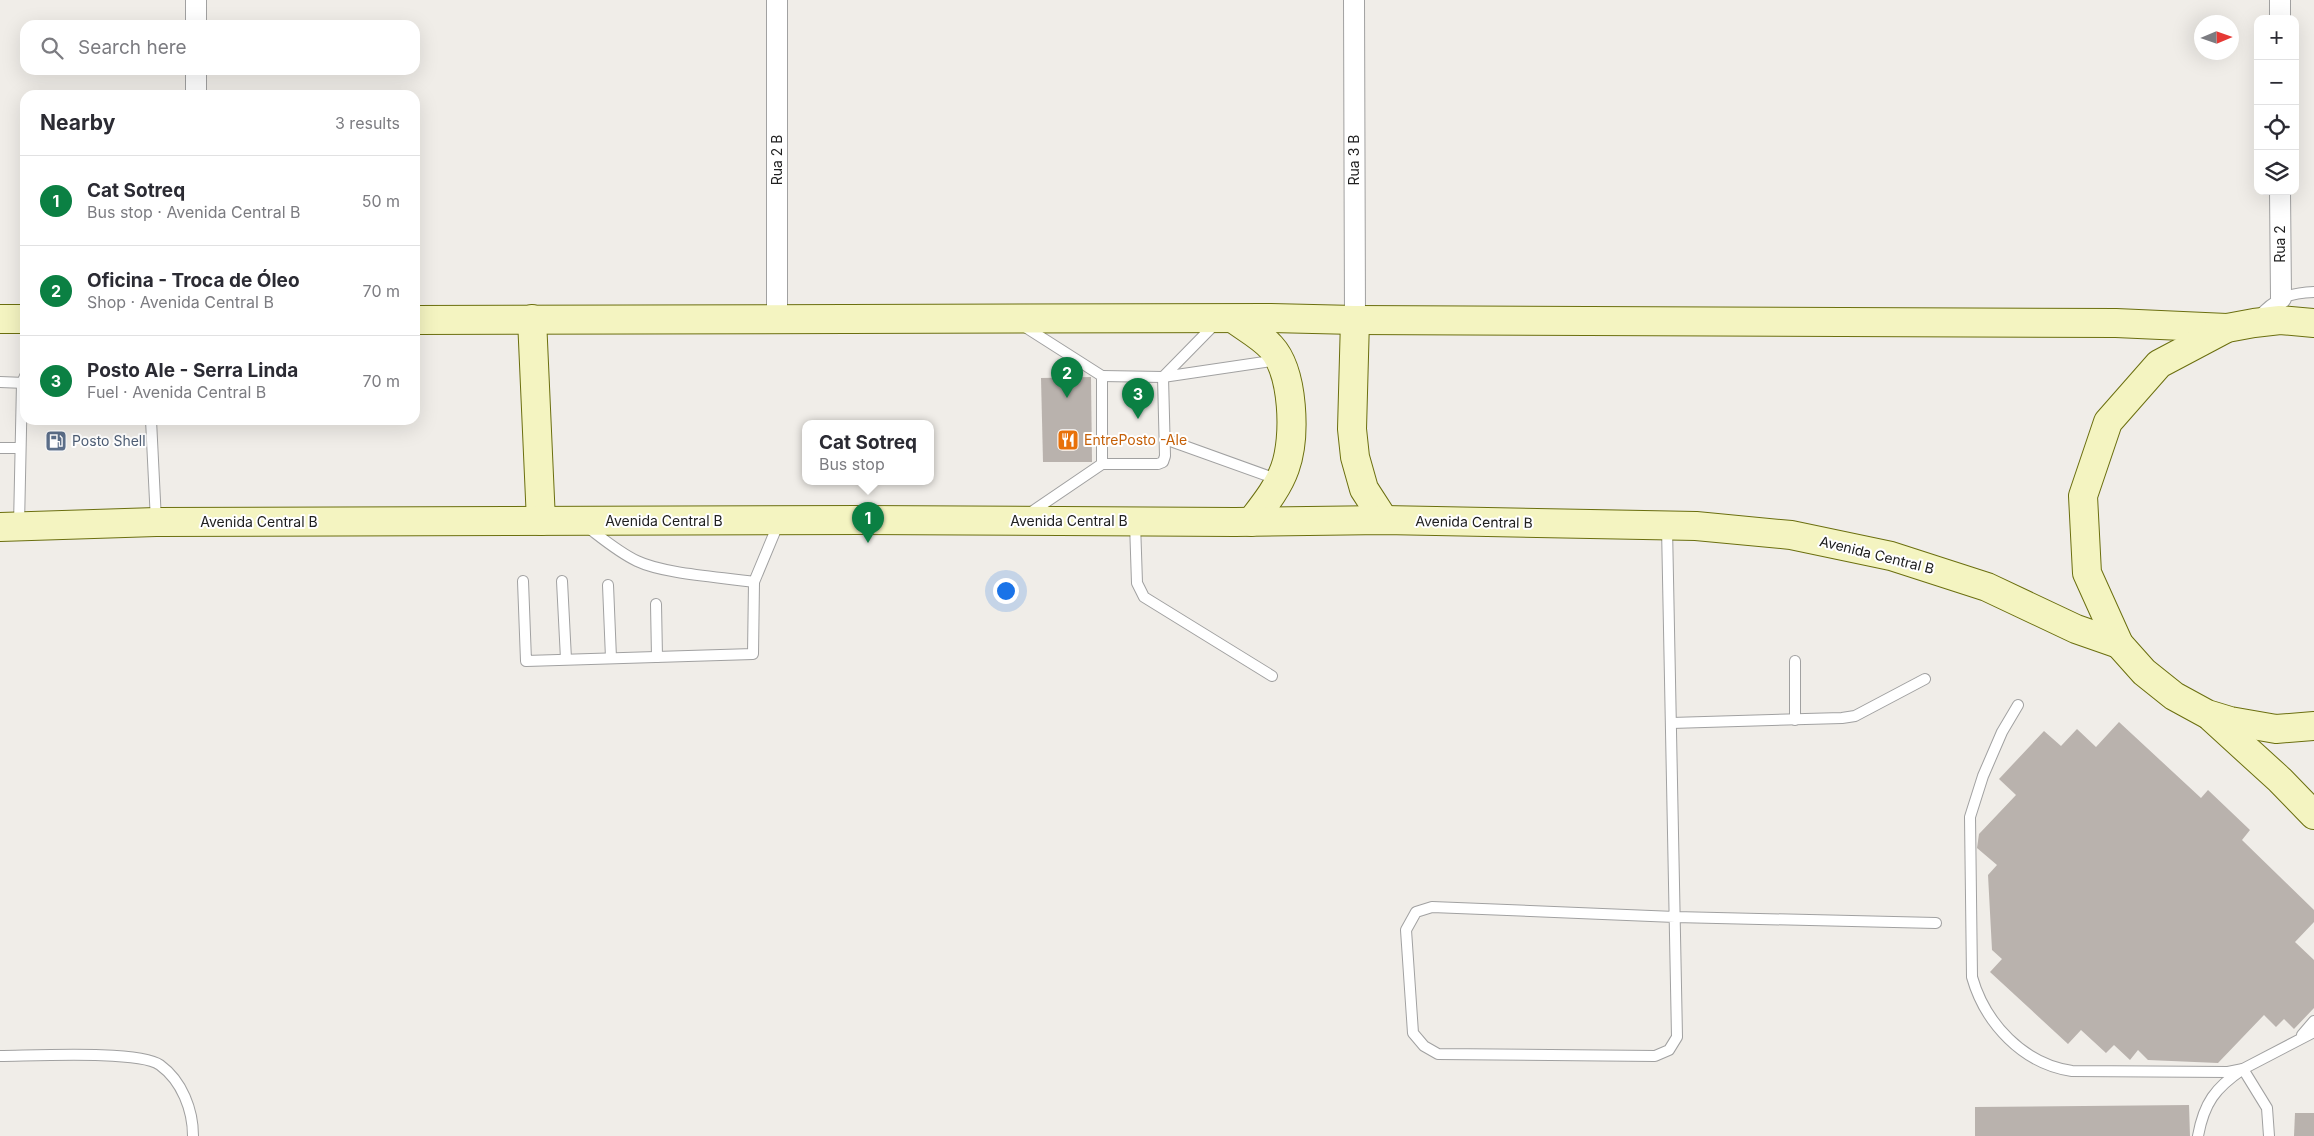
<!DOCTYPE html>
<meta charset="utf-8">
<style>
:root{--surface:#fff;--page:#f2f2f3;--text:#2b2b33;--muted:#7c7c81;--line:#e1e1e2;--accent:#0b8043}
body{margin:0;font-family:Inter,sans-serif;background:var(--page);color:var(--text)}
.controls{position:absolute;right:15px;top:15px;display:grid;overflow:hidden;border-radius:10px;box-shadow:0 5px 20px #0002}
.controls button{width:45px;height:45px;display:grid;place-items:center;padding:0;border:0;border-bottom:1px solid var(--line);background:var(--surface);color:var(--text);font:25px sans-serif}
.compass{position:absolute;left:2194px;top:15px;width:45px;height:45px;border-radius:50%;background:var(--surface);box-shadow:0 5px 20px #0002;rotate:88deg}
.you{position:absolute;left:1005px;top:590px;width:18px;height:18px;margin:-12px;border:4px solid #fff;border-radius:50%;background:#1a73e8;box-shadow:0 0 0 8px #1a73e833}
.badge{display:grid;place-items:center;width:32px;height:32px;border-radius:50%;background:var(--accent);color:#fff;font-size:16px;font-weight:700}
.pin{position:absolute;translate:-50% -41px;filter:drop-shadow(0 1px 2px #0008)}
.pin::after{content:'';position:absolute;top:26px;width:18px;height:15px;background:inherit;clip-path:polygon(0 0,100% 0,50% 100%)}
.popup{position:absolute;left:802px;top:420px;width:132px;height:65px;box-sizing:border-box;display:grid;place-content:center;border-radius:10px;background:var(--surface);filter:drop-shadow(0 1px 4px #0005);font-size:16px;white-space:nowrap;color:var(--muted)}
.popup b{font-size:19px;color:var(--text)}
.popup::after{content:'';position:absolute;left:50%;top:100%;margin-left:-10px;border:10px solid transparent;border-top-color:var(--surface)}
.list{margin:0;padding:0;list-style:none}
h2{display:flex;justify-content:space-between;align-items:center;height:65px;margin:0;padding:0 20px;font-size:21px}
h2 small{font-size:16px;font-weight:400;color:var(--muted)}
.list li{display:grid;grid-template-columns:32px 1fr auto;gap:15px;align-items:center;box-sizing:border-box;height:90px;padding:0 20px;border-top:1px solid var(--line)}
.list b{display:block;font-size:19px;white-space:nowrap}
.list p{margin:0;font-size:16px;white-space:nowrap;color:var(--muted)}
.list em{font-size:16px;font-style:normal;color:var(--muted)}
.icon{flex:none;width:28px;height:28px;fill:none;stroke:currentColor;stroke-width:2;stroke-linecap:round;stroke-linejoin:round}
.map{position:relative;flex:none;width:2314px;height:1136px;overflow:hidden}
.search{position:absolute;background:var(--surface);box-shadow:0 5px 20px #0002;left:20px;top:20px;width:400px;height:55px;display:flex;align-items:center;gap:12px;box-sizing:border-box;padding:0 18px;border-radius:15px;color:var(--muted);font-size:19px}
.panel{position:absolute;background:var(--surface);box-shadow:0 5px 20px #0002;left:20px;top:90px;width:400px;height:335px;border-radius:15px}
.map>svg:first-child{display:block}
.building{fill:#b9b2ad}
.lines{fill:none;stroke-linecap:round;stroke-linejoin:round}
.service-casing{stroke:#a1a1a1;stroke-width:12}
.minor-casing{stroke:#a1a1a1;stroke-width:22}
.secondary-casing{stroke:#6b6f0f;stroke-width:30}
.service{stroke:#fff;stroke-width:10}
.minor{stroke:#fff;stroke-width:20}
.secondary{stroke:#f4f4c1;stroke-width:28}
.labels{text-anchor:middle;stroke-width:4;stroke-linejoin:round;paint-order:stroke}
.street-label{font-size:14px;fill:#202020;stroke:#fff}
.food-label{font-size:14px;fill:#c56008;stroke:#fff;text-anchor:start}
.service-label{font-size:14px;fill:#4e5e75;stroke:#fff;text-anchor:start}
</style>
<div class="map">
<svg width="2314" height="1136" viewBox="0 0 2314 1136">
<rect width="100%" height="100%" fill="#f0ede8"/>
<g class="building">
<path d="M 1091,377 L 1092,462 L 1043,462 L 1041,378 Z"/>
<path d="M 2119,722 L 2201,798 L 2208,790 L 2250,830 L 2242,840 L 2314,910 L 2314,922 L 2295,942 L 2314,960 L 2314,1008 L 2294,1029 L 2284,1019 L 2276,1027 L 2264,1015 L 2218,1063 L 2148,1060 L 2138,1050 L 2130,1060 L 2114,1045 L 2106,1053 L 2081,1030 L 2068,1044 L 1990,972 L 2002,959 L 1992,950 L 1988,875 L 1997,865 L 1977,848 L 1979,834 L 2016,795 L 1999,779 L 2044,731 L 2061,746 L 2077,729 L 2096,747 Z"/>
<path d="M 2189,1105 L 2190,1136 L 1975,1136 L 1975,1107 Z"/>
<path d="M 2295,1113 L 2314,1113 L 2314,1136 L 2294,1136 Z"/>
</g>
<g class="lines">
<g class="service-casing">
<g id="service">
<path d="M 2258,317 C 2274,298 2290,293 2314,292"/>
<path d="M 1022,325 L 1102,376 L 1102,464 L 1027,515"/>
<path d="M 1102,376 L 1163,377 L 1278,360"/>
<path d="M 0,382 L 25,383"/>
<path d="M 151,420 L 156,521"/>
<path d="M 1165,439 L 1279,480"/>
<path d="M 0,448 L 20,448"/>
<path d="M 1102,464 L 1158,464 L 1163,462 L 1165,456 L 1163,377 L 1217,322"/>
<path d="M 1135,523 L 1137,583 L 1144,597 L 1272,676"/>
<path d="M 19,525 L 22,383 L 25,376"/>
<path d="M 586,526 C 602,538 618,552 637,561 C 664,574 722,577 754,582 L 779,522"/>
<path d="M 1667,527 C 1670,697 1674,867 1677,1037 L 1669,1050 L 1655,1056 L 1438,1054 L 1424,1046 L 1413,1033 L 1406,930 L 1416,912 L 1432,907 L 1675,917 L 1936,923"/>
<path d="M 523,581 L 526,661 L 753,654 L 754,582"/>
<path d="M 562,581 L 566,659"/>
<path d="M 608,585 L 611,658"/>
<path d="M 656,604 L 657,657"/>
<path d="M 1795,661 L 1795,720"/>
<path d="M 2018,705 L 2002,732 L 1983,776 L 1970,817 L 1972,977 C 1985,1023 2023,1064 2072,1071 L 2228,1072 L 2243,1069 L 2314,1032"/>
<path d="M 1671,723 L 1842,718 L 1855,716 L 1925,679"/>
<path d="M 2302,1035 L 2314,1021"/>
<path d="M 0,1056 C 31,1056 139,1050 160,1065 C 182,1081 193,1110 193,1136"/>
<path d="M 2198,1136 C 2204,1103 2215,1088 2243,1069 L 2267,1108 L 2269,1136"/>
</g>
</g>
<g class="minor-casing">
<g id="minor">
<path d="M 777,0 L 777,320"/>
<path d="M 1354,0 L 1355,320"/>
<path d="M 2280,0 L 2280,19"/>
<path d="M 196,25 L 196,0"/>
<path d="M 196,95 L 196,70"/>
<path d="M 2280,191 L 2281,298"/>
</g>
</g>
<g class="secondary-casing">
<g id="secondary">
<path d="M 0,319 L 25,319"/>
<path d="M 532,319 L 541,521"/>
<path d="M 1234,319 C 1246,328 1261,336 1271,347 C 1294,372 1296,437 1285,468 C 1278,488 1264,505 1251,522"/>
<path d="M 415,320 L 1271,318 L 1355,320 L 2116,323 L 2227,328"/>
<path d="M 1355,320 L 1352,429 L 1355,457 L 1364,489 L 1384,520"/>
<path d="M 2314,323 L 2280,320 L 2254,323 L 2227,328 L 2159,364 L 2108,422 L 2083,496 L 2087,573 L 2119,644 L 2144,672 L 2174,696 L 2207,714 L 2230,721 L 2276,729 L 2314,726"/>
<path d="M 0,527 L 156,522 L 863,520 L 1235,522 L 1384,520 L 1696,526 L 1791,535 L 1891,556 L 1987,587 L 2076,629 L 2119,644"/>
<path d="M 2212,718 L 2280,780 L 2314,815"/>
</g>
</g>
<use href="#service" class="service"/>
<use href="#minor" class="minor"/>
<use href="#secondary" class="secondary"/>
</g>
<defs>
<g id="restaurant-square" transform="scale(1.125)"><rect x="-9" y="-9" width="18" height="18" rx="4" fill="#e8710a" stroke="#fff"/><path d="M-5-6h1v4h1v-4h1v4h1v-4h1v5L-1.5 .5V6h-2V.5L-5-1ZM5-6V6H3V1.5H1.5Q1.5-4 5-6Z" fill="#fff"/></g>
<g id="fuel-square" transform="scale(1.125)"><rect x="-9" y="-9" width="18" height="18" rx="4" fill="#5c6f8a" stroke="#fff"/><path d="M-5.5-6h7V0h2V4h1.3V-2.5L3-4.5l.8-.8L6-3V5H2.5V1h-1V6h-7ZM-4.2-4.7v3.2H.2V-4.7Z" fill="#fff"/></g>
</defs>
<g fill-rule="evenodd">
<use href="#restaurant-square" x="1068" y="440"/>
<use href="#fuel-square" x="56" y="441"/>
</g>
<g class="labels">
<g class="street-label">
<text transform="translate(777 160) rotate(-90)" y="5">Rua 2 B</text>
<text transform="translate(1354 160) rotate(-90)" y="5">Rua 3 B</text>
<text transform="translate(2280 244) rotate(-90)" y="5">Rua 2</text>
<text x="664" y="526">Avenida Central B</text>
<text x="1069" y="526">Avenida Central B</text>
<text x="259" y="527">Avenida Central B</text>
<text transform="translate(1474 522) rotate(1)" y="5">Avenida Central B</text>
<text transform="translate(1877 555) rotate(14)" y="5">Avenida Central B</text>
</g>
<g class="food-label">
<text x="1084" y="445">EntrePosto -Ale</text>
</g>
<g class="service-label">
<text x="72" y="446">Posto Shell</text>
</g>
</g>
</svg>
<div class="controls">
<button>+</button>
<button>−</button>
<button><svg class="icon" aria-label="locate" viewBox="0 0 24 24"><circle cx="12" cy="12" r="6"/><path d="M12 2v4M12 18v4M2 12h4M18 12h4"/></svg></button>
<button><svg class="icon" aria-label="layers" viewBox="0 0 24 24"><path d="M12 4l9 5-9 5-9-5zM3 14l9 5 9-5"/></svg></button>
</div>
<svg class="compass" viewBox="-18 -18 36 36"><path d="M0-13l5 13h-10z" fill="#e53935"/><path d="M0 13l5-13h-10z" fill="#7c7c81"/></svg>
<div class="you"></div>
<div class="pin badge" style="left:868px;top:543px">1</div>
<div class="popup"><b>Cat Sotreq</b>Bus stop</div>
<div class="pin badge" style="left:1067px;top:398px">2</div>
<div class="pin badge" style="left:1138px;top:419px">3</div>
<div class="search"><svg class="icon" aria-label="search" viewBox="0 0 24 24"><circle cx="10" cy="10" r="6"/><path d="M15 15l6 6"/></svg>Search here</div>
<section class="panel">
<h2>Nearby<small>3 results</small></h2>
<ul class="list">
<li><span class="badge">1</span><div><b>Cat Sotreq</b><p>Bus stop · Avenida Central B</p></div><em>50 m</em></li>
<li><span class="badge">2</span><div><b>Oficina - Troca de Óleo</b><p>Shop · Avenida Central B</p></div><em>70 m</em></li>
<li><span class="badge">3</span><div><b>Posto Ale - Serra Linda</b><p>Fuel · Avenida Central B</p></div><em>70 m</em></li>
</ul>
</section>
</div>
